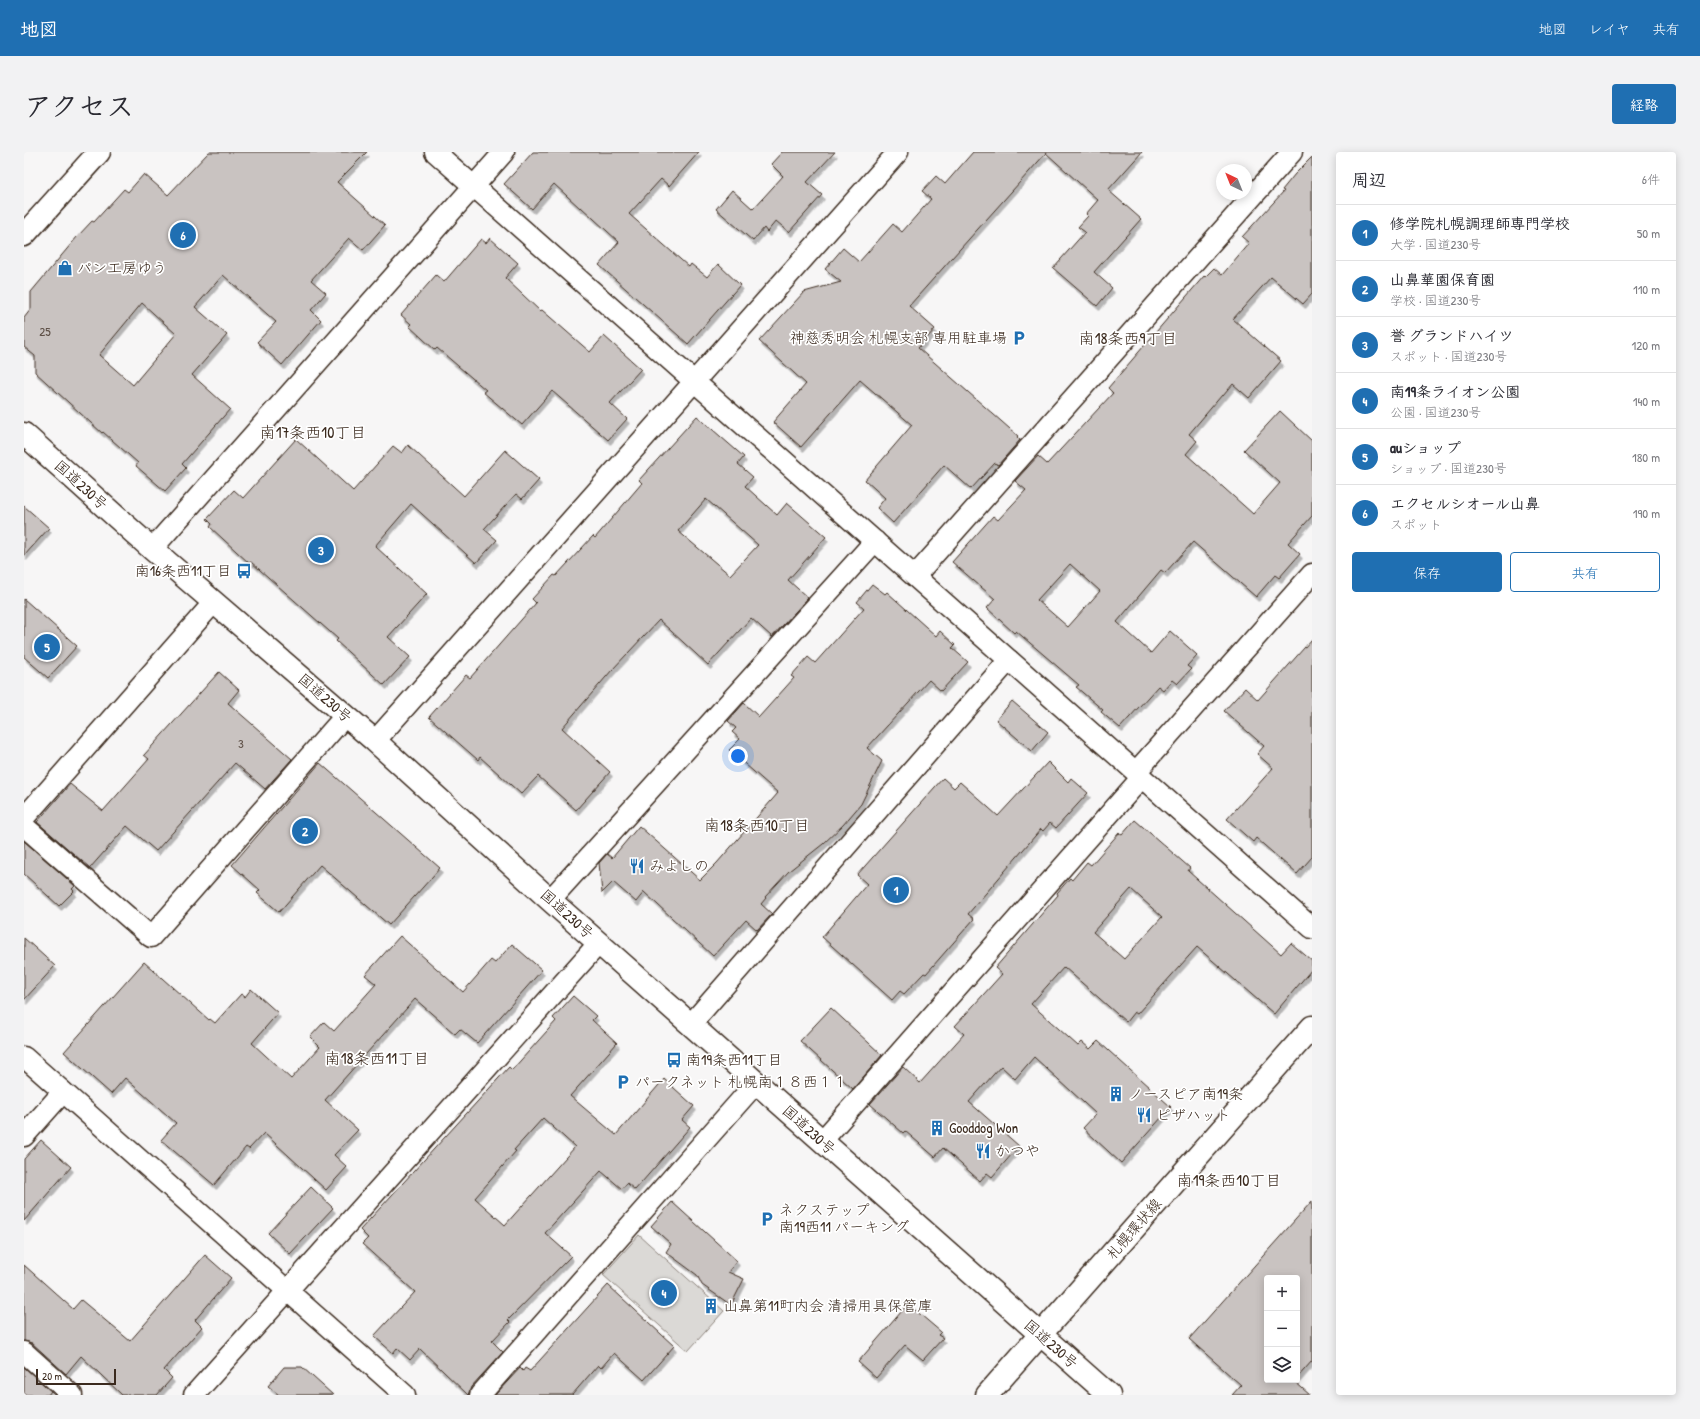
<!DOCTYPE html>
<html lang="ja">
<meta charset="utf-8">
<style>
:root{--surface:#fff;--page:#f2f2f3;--text:#2b2b33;--muted:#7c7c81;--line:#e1e1e2;--accent:#1f6fb2}
body{margin:0;font-family:"Patrick Hand","Klee One",sans-serif;background:var(--page);color:var(--text)}
.controls{position:absolute;right:12px;bottom:12px;display:grid;overflow:hidden;border-radius:4px;box-shadow:0 2px 10px #0003}
.controls button{width:36px;height:36px;display:grid;place-items:center;padding:0;border:0;border-bottom:1px solid var(--line);background:var(--surface);color:var(--text);font:20px sans-serif}
.compass{position:absolute;left:1192px;top:12px;width:36px;height:36px;border-radius:50%;background:var(--surface);box-shadow:0 2px 10px #0003;rotate:317deg}
.scale{position:absolute;left:12px;bottom:10px;width:80px;box-sizing:border-box;padding-left:4px;border:2px solid #3b2a1e;border-top:0;font-size:11px;line-height:14px;white-space:nowrap;color:#3b2a1e;-webkit-text-stroke:3px #fff;paint-order:stroke}
.you{position:absolute;left:714px;top:604px;width:14px;height:14px;margin:-10px;border:3px solid #fff;border-radius:50%;background:#1a73e8;box-shadow:0 0 0 6px #1a73e833}
.badge{display:grid;place-items:center;width:26px;height:26px;border-radius:50%;background:var(--accent);color:#fff;font-size:13px;font-weight:700}
.pin{position:absolute;translate:-50% -50%;border:2px solid #fff;box-shadow:0 1px 4px #0006}
.list{margin:0;padding:0;list-style:none}
h2{display:flex;justify-content:space-between;align-items:center;height:52px;margin:0;padding:0 16px;font-size:17px}
h2 small{font-size:13px;font-weight:400;color:var(--muted)}
.list li{display:grid;grid-template-columns:26px 1fr auto;gap:12px;align-items:center;box-sizing:border-box;height:56px;padding:0 16px;border-top:1px solid var(--line)}
.list b{display:block;font-size:15px;white-space:nowrap}
.list p{margin:0;font-size:13px;white-space:nowrap;color:var(--muted)}
.list em{font-size:13px;font-style:normal;color:var(--muted)}
.actions{display:flex;gap:8px;padding:12px 16px}
.actions a{flex:1;padding:9px 0;border:1px solid var(--accent);border-radius:4px;text-align:center;font-size:14px;color:var(--accent)}
.actions .main{background:var(--accent);color:#fff}
.icon{flex:none;width:22px;height:22px;fill:none;stroke:currentColor;stroke-width:2;stroke-linecap:round;stroke-linejoin:round}
.map{position:relative;flex:none;width:1288px;height:1243px;overflow:hidden;border-radius:4px}
header{display:flex;align-items:center;gap:24px;box-sizing:border-box;height:56px;padding:0 20px;background:var(--accent);color:#fff}
header strong{font-size:19px}
nav{display:flex;gap:22px;margin-inline-start:auto;font-size:14px}
.intro{display:flex;align-items:center;justify-content:space-between;box-sizing:border-box;height:96px;padding:0 24px}
h1{margin:0;font-size:28px}
.button{padding:10px 18px;border-radius:4px;background:var(--accent);color:#fff;font-size:14px;font-weight:700}
main{display:flex;gap:24px;padding:0 24px}
aside{flex:1;background:var(--surface);border-radius:4px;box-shadow:0 2px 10px #0003}
.map>svg:first-child{display:block}
.green{fill:#dbd9d6;stroke:#8b827a}
.building{fill:#c9c3c1;stroke:#3b2a1e;fill-rule:evenodd;filter:url(#shadow)}
.lines{fill:none;stroke-linecap:round;stroke-linejoin:round}
.street-casing{stroke:#3b2a1e;stroke-width:23}
.secondary-casing{stroke:#3b2a1e;stroke-width:25}
.primary-casing{stroke:#3b2a1e;stroke-width:25}
.highway-casing{stroke:#3b2a1e;stroke-width:25}
.street{stroke:#fff;stroke-width:20}
.secondary{stroke:#fff;stroke-width:22}
.primary{stroke:#fff;stroke-width:22}
.highway{stroke:#fff;stroke-width:22}
.labels{text-anchor:middle;stroke-width:3.5;stroke-linejoin:round;paint-order:stroke}
.number-label{font-size:13px;fill:#5e5047}
.poi-label{font-size:15px;fill:#3b2a1e;stroke:#fff;text-anchor:start}
.street-label{font-size:15px;fill:#3b2a1e;stroke:#fff}
.neighbourhood-label{font-size:16px;fill:#3b2a1e;stroke:#fff}
</style>
<header>
<strong>地図</strong>
<nav><a>地図</a><a>レイヤ</a><a>共有</a></nav>
</header>
<div class="intro"><h1>アクセス</h1><a class="button">経路</a></div>
<main>
<div class="map">
<svg width="1288" height="1243" viewBox="0 0 1288 1243">
<defs>
<filter id="shadow"><feDropShadow dx="2.5" dy="4.5" stdDeviation="0" flood-color="#0004"/></filter>
</defs>
<rect width="100%" height="100%" fill="#f7f6f6"/>
<filter id="ink" filterUnits="userSpaceOnUse"><feTurbulence type="fractalNoise" baseFrequency=".025" numOctaves="2"/><feDisplacementMap in="SourceGraphic" scale="8" xChannelSelector="R" yChannelSelector="G"/><feConvolveMatrix kernelMatrix="1 2 1 2 8 2 1 2 1" color-interpolation-filters="sRGB"/></filter>
<g filter="url(#ink)">
<path class="green" d="M 615,1083 L 700,1159 L 664,1199 L 579,1123 Z"/>
<g class="building">
<path d="M 185,0 L 343,0 L 313,30 L 361,73 L 339,98 L 325,86 L 287,128 L 302,141 L 287,158 L 297,168 L 258,213 L 233,190 L 252,170 L 199,123 L 171,155 L 203,183 L 168,223 L 206,257 L 158,312 L 162,316 L 141,339 L 112,314 L 114,311 L 79,280 L 78,281 L 11,220 L 11,204 L 0,195 L 0,166 L 7,157 L 7,140 L 53,85 L 68,69 L 70,70 L 100,37 L 104,40 L 120,22 L 144,43 ZM 118,151 L 152,182 L 109,233 L 75,203 Z"/>
<path d="M 509,0 L 675,0 L 645,34 L 637,27 L 605,62 L 665,115 L 667,112 L 683,125 L 694,112 L 716,133 L 664,192 L 575,113 L 595,90 L 557,55 L 556,56 L 530,32 L 508,57 L 480,32 Z"/>
<path d="M 758,0 L 811,0 L 783,30 L 798,43 L 765,80 L 752,69 L 743,80 L 740,76 L 729,89 L 692,57 L 708,38 L 729,57 L 759,24 L 747,12 Z"/>
<path d="M 949,0 L 1118,0 L 1084,38 L 1117,67 L 1070,120 L 1088,136 L 1073,154 L 1029,116 L 1061,80 L 1054,75 L 1064,64 L 1062,62 L 1074,48 L 1022,1 L 885,154 L 911,177 L 894,196 L 994,284 L 993,285 L 996,288 L 974,313 L 971,311 L 947,337 L 920,313 L 869,371 L 853,356 L 861,346 L 841,328 L 888,273 L 836,228 L 777,295 L 749,270 L 782,232 L 735,189 L 780,140 L 817,130 L 801,117 L 819,96 L 835,110 L 869,72 L 878,80 L 907,47 L 898,39 L 912,24 L 921,32 Z"/>
<path d="M 1288,5 L 1288,142 L 1279,152 L 1247,125 L 1209,167 L 1257,209 L 1225,246 L 1209,232 L 1199,244 L 1198,243 L 1165,282 L 1173,289 L 1162,302 L 1229,362 L 1256,331 L 1220,298 L 1256,259 L 1288,289 L 1288,364 L 1264,391 L 1276,402 L 1255,426 L 1251,423 L 1232,445 L 1169,390 L 1141,421 L 1137,418 L 1093,470 L 1127,501 L 1146,479 L 1173,503 L 1163,514 L 1167,517 L 1153,532 L 1148,528 L 1139,538 L 1134,534 L 1096,576 L 1077,560 L 1079,558 L 1052,535 L 1055,533 L 992,479 L 990,481 L 963,456 L 971,447 L 928,410 L 969,364 L 974,368 L 1002,338 L 991,329 L 1014,304 L 1023,312 L 1089,241 L 1084,236 L 1180,124 L 1181,125 L 1190,116 L 1198,123 L 1225,91 L 1218,85 L 1260,39 L 1258,38 L 1271,22 ZM 1046,412 L 1076,439 L 1044,475 L 1013,448 Z"/>
<path d="M 466,86 L 494,111 L 481,126 L 516,159 L 518,158 L 566,200 L 580,184 L 617,217 L 586,251 L 603,267 L 584,288 L 528,239 L 498,273 L 459,240 L 462,238 L 413,196 L 411,198 L 385,174 L 387,172 L 377,163 L 412,123 L 420,130 L 457,87 L 462,91 Z"/>
<path d="M 673,264 L 720,305 L 714,312 L 729,325 L 721,334 L 753,363 L 763,351 L 802,385 L 764,428 L 784,446 L 748,485 L 727,466 L 684,513 L 635,468 L 588,518 L 538,576 L 586,620 L 552,658 L 514,624 L 497,642 L 456,605 L 454,608 L 405,565 L 442,523 L 446,526 L 512,451 L 508,447 L 530,423 L 532,424 L 569,384 L 571,386 L 618,331 L 615,328 ZM 682,347 L 734,393 L 706,423 L 654,379 Z"/>
<path d="M 272,287 L 329,339 L 369,294 L 378,301 L 384,293 L 440,344 L 481,298 L 515,328 L 498,347 L 492,342 L 460,377 L 473,388 L 452,411 L 387,352 L 351,394 L 403,442 L 364,485 L 386,505 L 360,533 L 312,489 L 314,487 L 227,410 L 225,411 L 186,375 L 188,372 L 183,367 L 210,338 L 219,346 Z"/>
<path d="M 0,354 L 25,376 L 0,404 Z"/>
<path d="M 848,432 L 861,442 L 863,440 L 912,484 L 916,479 L 931,493 L 928,496 L 944,510 L 917,539 L 905,528 L 843,596 L 858,609 L 837,652 L 819,673 L 799,692 L 765,719 L 741,745 L 742,746 L 737,752 L 748,762 L 733,778 L 722,768 L 689,804 L 620,740 L 612,750 L 589,730 L 578,741 L 575,711 L 583,702 L 588,706 L 615,674 L 676,728 L 693,711 L 754,641 L 705,598 L 716,587 L 708,580 L 712,576 L 704,569 L 720,551 L 735,565 L 770,526 L 767,524 L 784,505 L 791,511 L 840,456 L 833,450 Z"/>
<path d="M 0,447 L 53,494 L 24,526 L 0,505 Z"/>
<path d="M 1288,487 L 1288,705 L 1273,722 L 1232,686 L 1229,690 L 1203,667 L 1249,616 L 1233,602 L 1240,594 L 1200,559 L 1221,536 L 1234,548 Z"/>
<path d="M 195,520 L 215,538 L 204,551 L 268,607 L 241,637 L 211,611 L 132,699 L 103,674 L 66,716 L 13,670 L 46,632 L 79,659 L 125,607 L 120,603 Z"/>
<path d="M 988,549 L 1024,580 L 1008,599 L 972,568 Z"/>
<path d="M 1024,610 L 1044,630 L 1047,626 L 1064,641 L 1032,676 L 1026,671 L 1019,679 L 1017,677 L 944,762 L 950,767 L 902,822 L 900,821 L 880,842 L 876,839 L 868,848 L 798,785 L 843,732 L 833,723 L 919,626 L 930,636 L 936,630 L 974,664 Z"/>
<path d="M 296,611 L 416,716 L 365,773 L 296,713 L 255,760 L 233,741 L 236,738 L 208,713 Z"/>
<path d="M 1111,668 L 1166,716 L 1164,719 L 1257,802 L 1267,791 L 1288,809 L 1288,817 L 1250,862 L 1173,795 L 1113,862 L 1110,860 L 1102,870 L 1040,815 L 1007,852 L 1054,894 L 1058,890 L 1066,897 L 1074,889 L 1147,955 L 1097,1011 L 1059,976 L 1072,962 L 1010,905 L 991,927 L 977,914 L 945,950 L 995,994 L 968,1025 L 963,1021 L 956,1029 L 919,996 L 911,1005 L 881,979 L 879,981 L 846,952 L 879,915 L 896,931 L 940,882 L 931,874 L 978,822 L 971,816 L 1034,743 L 1033,741 L 1046,726 L 1048,728 L 1063,710 L 1067,713 L 1095,681 L 1098,683 ZM 1107,737 L 1138,765 L 1100,807 L 1069,780 Z"/>
<path d="M 0,689 L 51,734 L 48,737 L 50,739 L 35,754 L 0,722 Z"/>
<path d="M 376,784 L 439,840 L 467,808 L 471,811 L 488,792 L 518,818 L 453,891 L 436,877 L 431,882 L 391,847 L 301,948 L 334,978 L 310,1003 L 323,1015 L 302,1038 L 240,981 L 225,997 L 222,995 L 190,1033 L 137,988 L 152,971 L 101,926 L 87,942 L 40,900 L 120,810 L 185,868 L 186,867 L 191,871 L 217,842 L 221,845 L 227,837 L 254,861 L 228,891 L 267,927 L 296,895 L 286,885 L 300,870 L 310,879 L 352,832 L 341,823 Z"/>
<path d="M 0,786 L 31,814 L 0,848 Z"/>
<path d="M 549,844 L 572,864 L 568,868 L 593,891 L 546,944 L 592,983 L 640,927 L 670,954 L 658,968 L 666,975 L 611,1038 L 603,1031 L 598,1037 L 577,1019 L 521,1081 L 547,1104 L 484,1168 L 486,1170 L 468,1189 L 479,1200 L 447,1235 L 444,1243 L 396,1197 L 386,1208 L 373,1196 L 369,1201 L 350,1184 L 391,1140 L 338,1092 L 344,1086 L 336,1078 L 485,915 L 488,918 L 532,869 L 529,866 ZM 519,966 L 551,995 L 481,1073 L 451,1046 L 492,999 L 490,998 Z"/>
<path d="M 807,856 L 858,903 L 829,937 L 776,889 Z"/>
<path d="M 17,988 L 47,1015 L 0,1069 L 0,1007 Z"/>
<path d="M 287,1035 L 309,1056 L 266,1102 L 244,1081 Z"/>
<path d="M 1288,1049 L 1288,1209 L 1273,1226 L 1273,1126 L 1243,1126 L 1243,1228 L 1271,1228 L 1270,1229 L 1286,1243 L 1208,1243 L 1217,1233 L 1165,1187 Z"/>
<path d="M 648,1050 L 713,1109 L 704,1120 L 720,1127 L 707,1153 L 678,1133 L 673,1123 L 642,1100 L 647,1092 L 627,1074 Z"/>
<path d="M 181,1103 L 207,1126 L 171,1168 L 178,1175 L 140,1218 L 148,1226 L 133,1243 L 98,1243 L 57,1204 L 42,1222 L 8,1191 L 0,1189 L 0,1113 L 49,1157 L 57,1148 L 106,1189 Z"/>
<path d="M 584,1133 L 650,1194 L 620,1228 L 590,1201 L 577,1216 L 574,1213 L 548,1243 L 471,1243 L 496,1216 L 499,1219 L 501,1216 L 506,1219 Z"/>
<path d="M 884,1152 L 917,1180 L 914,1183 L 919,1186 L 899,1208 L 881,1193 L 852,1226 L 834,1210 Z"/>
<path d="M 0,1215 L 27,1239 L 24,1243 L 0,1243 Z"/>
<path d="M 260,1215 L 278,1215 L 309,1243 L 255,1243 L 244,1234 Z"/>
</g>
<g class="lines">
<g class="street-casing">
<g id="street">
<path d="M 411,0 L 1288,776"/>
<path d="M 128,397 L 480,0"/>
<path d="M 891,424 L 1268,0"/>
<path d="M 351,589 L 874,0"/>
<path d="M 1112,620 L 1288,422"/>
<path d="M 0,666 L 190,450"/>
<path d="M 0,674 L 127,785 L 321,564"/>
<path d="M 526,748 L 851,389"/>
<path d="M 667,872 L 985,508"/>
<path d="M 0,905 L 381,1243"/>
<path d="M 0,984 L 39,940"/>
<path d="M 798,989 L 1118,625"/>
<path d="M 0,1200 L 48,1243"/>
<path d="M 170,1243 L 575,791"/>
<path d="M 456,1243 L 732,931"/>
</g>
</g>
<g class="secondary-casing">
<path id="secondary" d="M 0,83 L 75,0"/>
</g>
<g class="primary-casing">
<path id="primary" d="M 963,1243 L 1288,875"/>
</g>
<g class="highway-casing">
<path id="highway" d="M 0,282 L 128,397 L 351,589 L 526,748 L 1085,1243"/>
</g>
<use href="#street" class="street"/>
<use href="#secondary" class="secondary"/>
<use href="#primary" class="primary"/>
<use href="#highway" class="highway"/>
</g>
</g>
<defs>
<g id="shop-bare" transform="scale(1.2)"><path d="M-5-2.5h2.3a2.7 3.5 0 0 1 5.4 0H5L5.5 6h-11ZM-1.5-2.5h3a1.5 2.3 0 0 0-3 0Z" fill="#1f6fb2" stroke="#fff" stroke-width="2.5" paint-order="stroke"/></g>
<g id="parking-bare" transform="scale(1.2)"><path d="M-3.5-5.5H1a3.5 3.5 0 0 1 0 7H-1V5.5H-3.5ZM-1-3.4V-.6H.8a1.4 1.4 0 0 0 0-2.8Z" fill="#1f6fb2" stroke="#fff" stroke-width="2.5" paint-order="stroke"/></g>
<g id="bus-bare" transform="scale(1.2)"><path d="M-5-6H5V4H4V6H2V4H-2V6H-4V4H-5ZM-3.5-4V0h7V-4ZM-3.5 1.2v1.5H-2V1.2ZM2 1.2v1.5H3.5V1.2Z" fill="#1f6fb2" stroke="#fff" stroke-width="2.5" paint-order="stroke"/></g>
<g id="restaurant-bare" transform="scale(1.2)"><path d="M-5-6h1v4h1v-4h1v4h1v-4h1v5L-1.5 .5V6h-2V.5L-5-1ZM5-6V6H3V1.5H1.5Q1.5-4 5-6Z" fill="#1f6fb2" stroke="#fff" stroke-width="2.5" paint-order="stroke"/></g>
<g id="building-bare" transform="scale(1.2)"><path d="M-4-6H4V6H1V3H-1V6H-4ZM-2.5-4.3h1.7v1.8h-1.7ZM.8-4.3h1.7v1.8H.8ZM-2.5-1h1.7V.8h-1.7ZM.8-1h1.7V.8H.8Z" fill="#1f6fb2" stroke="#fff" stroke-width="2.5" paint-order="stroke"/></g>
</defs>
<g fill-rule="evenodd">
<use href="#shop-bare" x="41" y="116"/>
<use href="#parking-bare" x="995" y="186"/>
<use href="#bus-bare" x="220" y="419"/>
<use href="#restaurant-bare" x="613" y="714"/>
<use href="#bus-bare" x="650" y="908"/>
<use href="#parking-bare" x="599" y="930"/>
<use href="#building-bare" x="1092" y="942"/>
<use href="#restaurant-bare" x="1120" y="963"/>
<use href="#building-bare" x="913" y="976"/>
<use href="#restaurant-bare" x="959" y="999"/>
<use href="#parking-bare" x="743" y="1067"/>
<use href="#building-bare" x="687" y="1154"/>
</g>
<g class="labels">
<g class="number-label">
<text x="21" y="184">25</text>
<text x="217" y="596">3</text>
</g>
<g class="poi-label">
<text x="53" y="121">パン工房ゆう</text>
<text x="983" y="191" text-anchor="end">神慈秀明会 札幌支部 専用駐車場</text>
<text x="208" y="424" text-anchor="end">南16条西11丁目</text>
<text x="625" y="719">みよしの</text>
<text x="662" y="913">南19条西11丁目</text>
<text x="611" y="935">パークネット 札幌南１８西１１</text>
<text x="1104" y="947">ノースピア南19条</text>
<text x="1132" y="968">ピザハット</text>
<text x="925" y="981">Gooddog Won</text>
<text x="971" y="1004">かつや</text>
<text x="755" y="1063">ネクステップ<tspan x="755" dy="17">南19西11 パーキング</tspan></text>
<text x="699" y="1159">山鼻第11町内会 清掃用具保管庫</text>
</g>
<g class="street-label">
<text transform="translate(57 333) rotate(42)" y="5">国道230号</text>
<text transform="translate(301 546) rotate(41)" y="5">国道230号</text>
<text transform="translate(543 762) rotate(42)" y="5">国道230号</text>
<text transform="translate(785 978) rotate(42)" y="5">国道230号</text>
<text transform="translate(1110 1077) rotate(-49)" y="5">札幌環状線</text>
<text transform="translate(1027 1192) rotate(41)" y="5">国道230号</text>
</g>
<g class="neighbourhood-label">
<text x="1104" y="192">南18条西9丁目</text>
<text x="289" y="286">南17条西10丁目</text>
<text x="733" y="679">南18条西10丁目</text>
<text x="353" y="912">南18条西11丁目</text>
<text x="1205" y="1034">南19条西10丁目</text>
</g>
</g>
</svg>
<div class="controls">
<button>+</button>
<button>−</button>
<button><svg class="icon" aria-label="layers" viewBox="0 0 24 24"><path d="M12 4l9 5-9 5-9-5zM3 14l9 5 9-5"/></svg></button>
</div>
<svg class="compass" viewBox="-18 -18 36 36"><path d="M0-13l5 13h-10z" fill="#e53935"/><path d="M0 13l5-13h-10z" fill="#7c7c81"/></svg>
<div class="scale">20 m</div>
<div class="you"></div>
<div class="pin badge" style="left:872px;top:738px">1</div>
<div class="pin badge" style="left:281px;top:679px">2</div>
<div class="pin badge" style="left:297px;top:398px">3</div>
<div class="pin badge" style="left:640px;top:1141px">4</div>
<div class="pin badge" style="left:23px;top:495px">5</div>
<div class="pin badge" style="left:159px;top:83px">6</div>
</div>
<aside>
<h2>周辺<small>6件</small></h2>
<ul class="list">
<li><span class="badge">1</span><div><b>修学院札幌調理師専門学校</b><p>大学 · 国道230号</p></div><em>50 m</em></li>
<li><span class="badge">2</span><div><b>山鼻華園保育園</b><p>学校 · 国道230号</p></div><em>110 m</em></li>
<li><span class="badge">3</span><div><b>誉 グランドハイツ</b><p>スポット · 国道230号</p></div><em>120 m</em></li>
<li><span class="badge">4</span><div><b>南19条ライオン公園</b><p>公園 · 国道230号</p></div><em>140 m</em></li>
<li><span class="badge">5</span><div><b>auショップ</b><p>ショップ · 国道230号</p></div><em>180 m</em></li>
<li><span class="badge">6</span><div><b>エクセルシオール山鼻</b><p>スポット</p></div><em>190 m</em></li>
</ul>
<div class="actions"><a class="main">保存</a><a>共有</a></div>
</aside>
</main>
